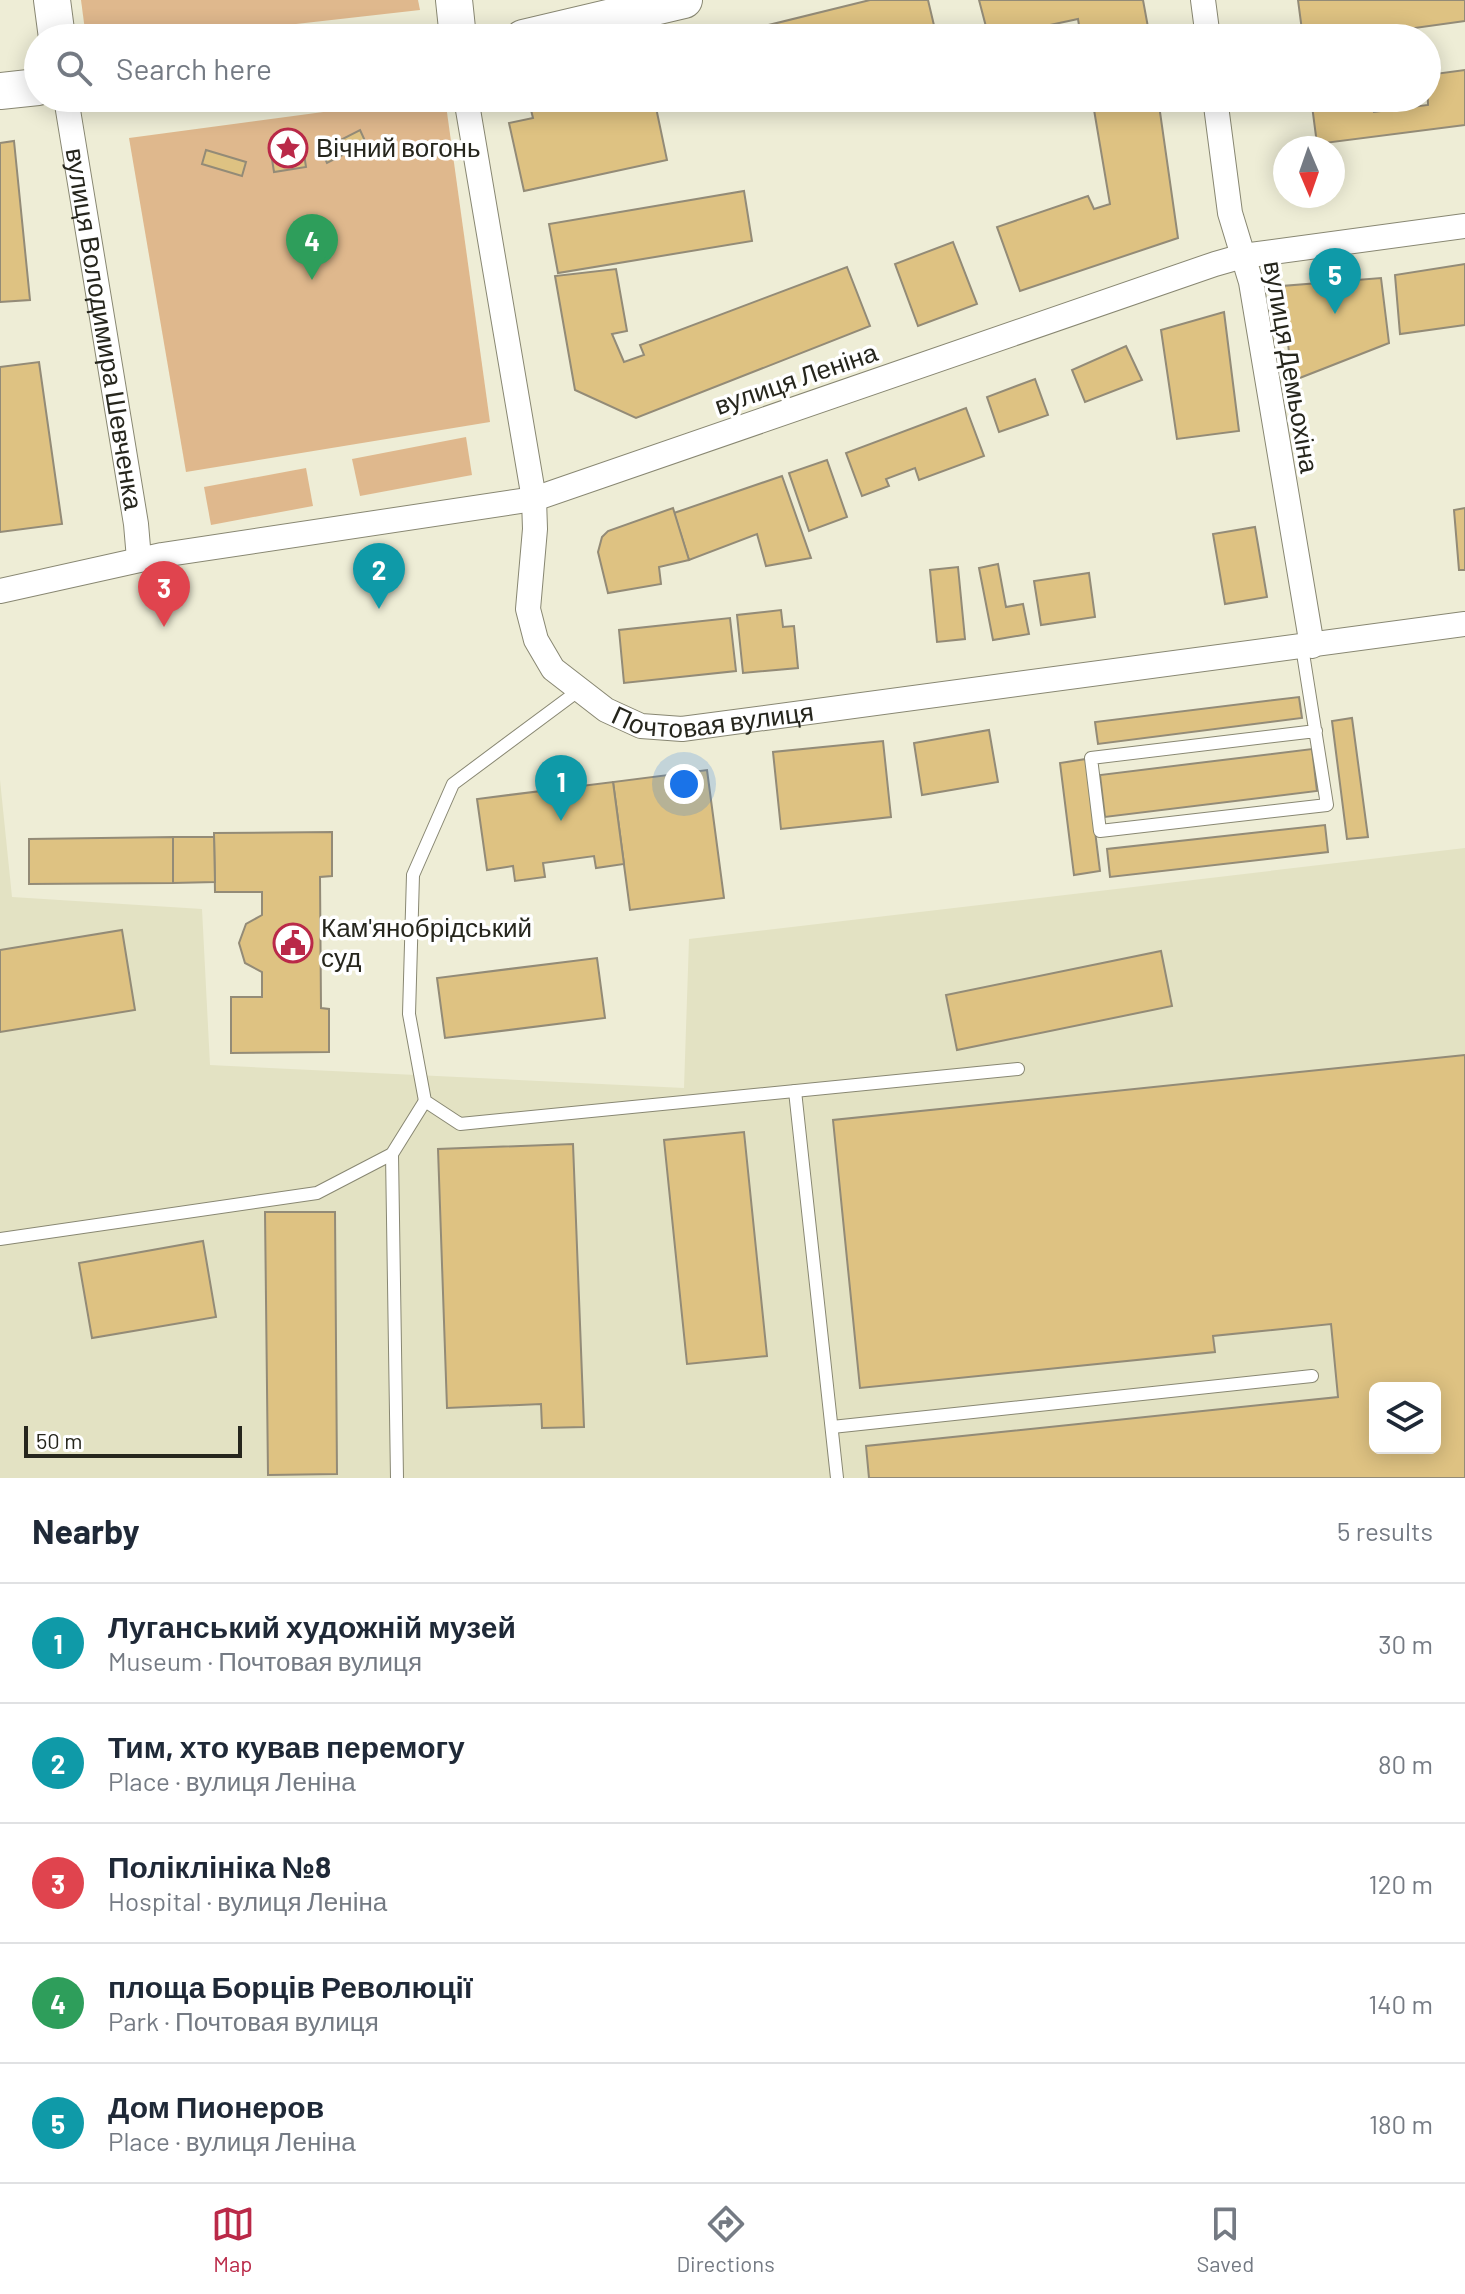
<!DOCTYPE html>
<meta charset="utf-8">
<style>
:root{--surface:#fff;--page:#f2f2f3;--text:#1f2937;--muted:#747a83;--line:#e0e1e3;--accent:#ba2948}
body{margin:0;font-family:Barlow,sans-serif;background:var(--page);color:var(--text)}
.controls{position:absolute;right:24px;bottom:24px;display:grid;overflow:hidden;border-radius:12px;box-shadow:0 4px 20px #0003}
.controls button{width:72px;height:72px;display:grid;place-items:center;padding:0;border:0;border-bottom:2px solid var(--line);background:var(--surface);color:var(--text);font:40px sans-serif}
.compass{position:absolute;left:1273px;top:136px;width:72px;height:72px;border-radius:50%;background:var(--surface);box-shadow:0 4px 20px #0003;rotate:178deg}
.scale{position:absolute;left:24px;bottom:20px;width:218px;box-sizing:border-box;padding-left:8px;border:4px solid #26261d;border-top:0;font-size:22px;line-height:28px;white-space:nowrap;color:#26261d;-webkit-text-stroke:6px #fff;paint-order:stroke}
.you{position:absolute;left:684px;top:784px;width:28px;height:28px;margin:-20px;border:6px solid #fff;border-radius:50%;background:#1a73e8;box-shadow:0 0 0 12px #1a73e833}
.badge{display:grid;place-items:center;width:52px;height:52px;border-radius:50%;background:var(--accent);color:#fff;font-size:26px;font-weight:700}
.pin{position:absolute;translate:-50% -66px;filter:drop-shadow(0 2px 4px #0008)}
.pin::after{content:'';position:absolute;top:42px;width:28px;height:24px;background:inherit;clip-path:polygon(0 0,100% 0,50% 100%)}
.list{margin:0;padding:0;list-style:none}
h2{display:flex;justify-content:space-between;align-items:center;height:104px;margin:0;padding:0 32px;font-size:34px}
h2 small{font-size:26px;font-weight:400;color:var(--muted)}
.list li{display:grid;grid-template-columns:52px 1fr auto;gap:24px;align-items:center;box-sizing:border-box;height:120px;padding:0 32px;border-top:2px solid var(--line)}
.list b{display:block;font-size:30px;white-space:nowrap}
.list p{margin:0;font-size:26px;white-space:nowrap;color:var(--muted)}
.list em{font-size:26px;font-style:normal;color:var(--muted)}
.icon{flex:none;width:44px;height:44px;fill:none;stroke:currentColor;stroke-width:2;stroke-linecap:round;stroke-linejoin:round}
.map{position:relative;flex:none;width:1465px;height:1478px;overflow:hidden}
.search{position:absolute;background:var(--surface);box-shadow:0 4px 20px #0003;left:24px;right:24px;top:24px;height:88px;display:flex;align-items:center;gap:20px;box-sizing:border-box;padding:0 28px;border-radius:44px;color:var(--muted);font-size:30px}
.sheet{height:704px;background:var(--surface)}
nav{display:flex;justify-content:space-around;align-items:center;box-sizing:border-box;height:112px;border-top:2px solid var(--line);background:var(--surface);font-size:22px;color:var(--muted)}
nav a{display:grid;justify-items:center;gap:4px}
nav .on{color:var(--accent)}
.map>svg:first-child{display:block}
.built{fill:#e3e2c3;fill-rule:evenodd}
.green{fill:#dfb88d}
.building{fill:#dec282;stroke:#938b77;stroke-width:2;fill-rule:evenodd}
.lines{fill:none;stroke-linecap:round;stroke-linejoin:round}
.lane-casing{stroke:#888772;stroke-width:14}
.street-casing{stroke:#888772;stroke-width:26}
.secondary-casing{stroke:#888772;stroke-width:38}
.lane{stroke:#fff;stroke-width:12}
.street{stroke:#fff;stroke-width:24}
.secondary{stroke:#fff;stroke-width:36}
.labels{text-anchor:middle;stroke-width:7;stroke-linejoin:round;paint-order:stroke}
.poi-label{font-size:26px;fill:#26261d;stroke:#fff;text-anchor:start}
.street-label{font-size:26px;fill:#26261d;stroke:#fff}
</style>
<div class="map">
<svg width="1465" height="1478" viewBox="0 0 1465 1478">
<rect width="100%" height="100%" fill="#eeedd6"/>
<path class="built" d="M 0,780 L 12,897 L 202,909 L 210,1065 L 684,1088 L 689,939 L 1465,848 L 1465,1478 L 0,1478 ZM 1375,1388 L 1435,1388 L 1435,1448 L 1375,1448 Z"/>
<g class="green">
<path d="M 81,0 L 418,0 L 420,10 L 172,38 L 86,38 Z"/>
<path d="M 428,98 L 445,98 L 490,422 L 186,472 L 129,138 Z"/>
<path d="M 466,437 L 472,475 L 360,496 L 352,459 Z"/>
<path d="M 306,468 L 313,506 L 211,525 L 204,487 Z"/>
</g>
<g class="building">
<path d="M 870,0 L 928,0 L 937,38 L 729,38 L 728,35 Z"/>
<path d="M 979,0 L 1143,0 L 1150,38 L 1081,38 L 1078,19 L 989,38 Z"/>
<path d="M 1298,0 L 1465,0 L 1465,21 L 1364,35 L 1364,38 L 1303,38 Z"/>
<path d="M 1465,70 L 1465,125 L 1317,144 L 1311,98 L 1372,98 L 1374,112 L 1428,105 L 1427,75 Z"/>
<path d="M 528,98 L 654,98 L 667,160 L 524,191 L 509,123 L 533,118 Z"/>
<path d="M 1092,98 L 1158,98 L 1178,238 L 1020,291 L 997,227 L 1088,196 L 1094,209 L 1110,204 Z"/>
<path d="M 360,130 L 366,143 L 327,163 L 321,150 Z"/>
<path d="M 14,141 L 30,300 L 0,302 L 0,143 Z"/>
<path d="M 206,150 L 246,162 L 242,176 L 202,164 Z"/>
<path d="M 304,154 L 306,167 L 274,172 L 272,159 Z"/>
<path d="M 744,191 L 752,241 L 558,273 L 549,224 Z"/>
<path d="M 953,242 L 977,304 L 918,326 L 895,264 Z"/>
<path d="M 1465,264 L 1465,325 L 1400,334 L 1395,275 Z"/>
<path d="M 847,267 L 870,326 L 636,418 L 575,390 L 555,276 L 616,269 L 627,331 L 612,334 L 624,362 L 644,355 L 640,345 Z"/>
<path d="M 1381,278 L 1389,343 L 1292,381 L 1282,286 Z"/>
<path d="M 1224,312 L 1239,431 L 1177,439 L 1161,330 Z"/>
<path d="M 1126,346 L 1142,380 L 1085,402 L 1072,370 Z"/>
<path d="M 39,362 L 62,524 L 0,532 L 0,367 Z"/>
<path d="M 1035,379 L 1048,415 L 999,432 L 987,397 Z"/>
<path d="M 966,408 L 984,456 L 919,480 L 915,468 L 886,479 L 889,486 L 862,496 L 846,453 Z"/>
<path d="M 827,460 L 847,517 L 809,531 L 789,473 Z"/>
<path d="M 782,476 L 811,558 L 766,566 L 757,534 L 689,560 L 674,513 Z"/>
<path d="M 673,508 L 689,560 L 659,567 L 661,584 L 608,593 L 598,552 L 602,537 L 608,531 Z"/>
<path d="M 1465,508 L 1465,570 L 1459,570 L 1454,510 Z"/>
<path d="M 1255,527 L 1267,597 L 1225,604 L 1213,534 Z"/>
<path d="M 998,564 L 1006,607 L 1023,604 L 1029,634 L 993,640 L 979,568 Z"/>
<path d="M 958,567 L 965,639 L 937,642 L 930,570 Z"/>
<path d="M 1089,573 L 1095,617 L 1041,625 L 1034,581 Z"/>
<path d="M 781,610 L 783,627 L 794,626 L 798,668 L 743,673 L 737,615 Z"/>
<path d="M 730,618 L 736,671 L 624,683 L 619,630 Z"/>
<path d="M 1299,697 L 1302,718 L 1098,744 L 1095,722 Z"/>
<path d="M 1352,718 L 1368,837 L 1347,839 L 1332,721 Z"/>
<path d="M 989,730 L 998,782 L 922,795 L 914,743 Z"/>
<path d="M 883,741 L 891,817 L 781,829 L 773,752 Z"/>
<path d="M 1312,749 L 1317,791 L 1105,817 L 1100,775 Z"/>
<path d="M 1086,759 L 1100,871 L 1074,875 L 1060,763 Z"/>
<path d="M 707,770 L 724,898 L 630,910 L 613,782 Z"/>
<path d="M 613,782 L 624,864 L 596,868 L 594,856 L 543,863 L 545,877 L 515,881 L 513,866 L 487,870 L 477,799 Z"/>
<path d="M 1325,825 L 1328,852 L 1110,877 L 1107,849 Z"/>
<path d="M 332,832 L 332,876 L 320,877 L 321,1008 L 329,1009 L 329,1052 L 231,1053 L 231,997 L 262,997 L 262,972 L 245,963 L 239,943 L 246,924 L 262,915 L 262,892 L 215,892 L 214,833 Z"/>
<path d="M 173,837 L 173,883 L 29,884 L 29,839 Z"/>
<path d="M 173,837 L 214,837 L 215,882 L 173,883 Z"/>
<path d="M 122,930 L 135,1010 L 0,1032 L 0,950 Z"/>
<path d="M 1161,951 L 1172,1006 L 957,1050 L 946,995 Z"/>
<path d="M 597,958 L 605,1018 L 445,1038 L 437,978 Z"/>
<path d="M 1465,1055 L 1465,1478 L 869,1478 L 866,1446 L 1338,1397 L 1331,1324 L 1213,1336 L 1215,1352 L 860,1388 L 833,1120 ZM 1375,1388 L 1435,1388 L 1435,1448 L 1375,1448 Z"/>
<path d="M 744,1132 L 767,1356 L 687,1364 L 664,1140 Z"/>
<path d="M 573,1144 L 584,1427 L 542,1428 L 541,1404 L 447,1408 L 438,1149 Z"/>
<path d="M 265,1212 L 335,1212 L 337,1474 L 268,1475 Z"/>
<path d="M 203,1241 L 216,1317 L 92,1338 L 79,1263 Z"/>
</g>
<g class="lines">
<g class="lane-casing">
<g id="lane">
<path d="M 1302,647 L 1327,805 L 1100,831 L 1091,758 L 1316,731"/>
<path d="M 578,691 L 453,784 L 413,875 L 409,1014 L 425,1101 L 460,1124 L 1018,1069"/>
<path d="M 795,1091 L 837,1478"/>
<path d="M 392,1154 L 397,1478"/>
<path d="M 0,1239 L 317,1193 L 392,1154 L 425,1101"/>
<path d="M 832,1427 L 1312,1376"/>
</g>
</g>
<g class="street-casing">
<g id="street">
<path d="M 1203,0 L 1208,38"/>
<path id="s1" d="M 66,98 L 136,524 L 139,559"/>
<path id="s2" d="M 466,98 L 534,499 L 535,529 L 528,609 L 536,640 L 553,669 L 606,710 L 641,726 L 682,729 L 1465,624"/>
<path d="M 1215,98 L 1230,213 L 1251,282 L 1312,646"/>
<path d="M 0,591 L 162,555 L 534,499 L 1215,264 L 1243,256 L 1465,226"/>
</g>
</g>
<g class="secondary-casing">
<g id="secondary">
<path d="M 52,0 L 57,38"/>
<path d="M 454,0 L 458,38"/>
<path d="M 523,38 L 684,0"/>
<path d="M 0,91 L 38,87"/>
</g>
</g>
<use href="#lane" class="lane"/>
<use href="#street" class="street"/>
<use href="#secondary" class="secondary"/>
</g>
<defs>
<g id="sight-ring" transform="scale(2)"><circle r="9.5" fill="#fff" stroke="#ba2948" stroke-width="1.5"/><path d="M0-6L1.8-2.2L6-1.7L2.9 1.2L3.7 5.4L0 3.3L-3.7 5.4L-2.9 1.2L-6-1.7L-1.8-2.2Z" fill="#ba2948"/></g>
<g id="civic-ring" transform="scale(2)"><circle r="9.5" fill="#fff" stroke="#ba2948" stroke-width="1.5"/><path d="M-.6-6.5H3V-4.5H.6V-3L4-1V1h2V6H-6V1h2V-1L-.6-3ZM-1.2 2.5V6h2.4V2.5Z" fill="#ba2948"/></g>
</defs>
<g fill-rule="evenodd">
<use href="#sight-ring" x="288" y="148"/>
<use href="#civic-ring" x="293" y="943"/>
</g>
<g class="labels">
<g class="poi-label">
<text x="316" y="157">Вічний вогонь</text>
<text x="321" y="937">Кам'янобрідський<tspan x="321" dy="30">суд</tspan></text>
</g>
<g class="street-label">
<text dy="9" stroke="none"><textPath href="#s1" startOffset="234">вулиця Володимира Шевченка</textPath></text>
<text transform="translate(1291 367) rotate(80)" y="9">вулиця Демьохіна</text>
<text transform="translate(796 379) rotate(-19)" y="9">вулиця Леніна</text>
<text dy="9" stroke="none"><textPath href="#s2" startOffset="760">Почтовая вулиця</textPath></text>
</g>
</g>
</svg>
<div class="controls">
<button><svg class="icon" aria-label="layers" viewBox="0 0 24 24"><path d="M12 4l9 5-9 5-9-5zM3 14l9 5 9-5"/></svg></button>
</div>
<svg class="compass" viewBox="-18 -18 36 36"><path d="M0-13l5 13h-10z" fill="#e53935"/><path d="M0 13l5-13h-10z" fill="#747a83"/></svg>
<div class="scale">50 m</div>
<div class="you"></div>
<div class="pin badge" style="left:561px;top:821px;background:#0f9aa8">1</div>
<div class="pin badge" style="left:379px;top:609px;background:#0f9aa8">2</div>
<div class="pin badge" style="left:164px;top:627px;background:#e0444e">3</div>
<div class="pin badge" style="left:312px;top:280px;background:#2e9e5b">4</div>
<div class="pin badge" style="left:1335px;top:314px;background:#0f9aa8">5</div>
<div class="search"><svg class="icon" aria-label="search" viewBox="0 0 24 24"><circle cx="10" cy="10" r="6"/><path d="M15 15l6 6"/></svg>Search here</div>
</div>
<section class="sheet">
<h2>Nearby<small>5 results</small></h2>
<ul class="list">
<li><span class="badge" style="background:#0f9aa8">1</span><div><b>Луганський художній музей</b><p>Museum · Почтовая вулиця</p></div><em>30 m</em></li>
<li><span class="badge" style="background:#0f9aa8">2</span><div><b>Тим, хто кував перемогу</b><p>Place · вулиця Леніна</p></div><em>80 m</em></li>
<li><span class="badge" style="background:#e0444e">3</span><div><b>Поліклініка №8</b><p>Hospital · вулиця Леніна</p></div><em>120 m</em></li>
<li><span class="badge" style="background:#2e9e5b">4</span><div><b>площа Борців Революції</b><p>Park · Почтовая вулиця</p></div><em>140 m</em></li>
<li><span class="badge" style="background:#0f9aa8">5</span><div><b>Дом Пионеров</b><p>Place · вулиця Леніна</p></div><em>180 m</em></li>
</ul>
</section>
<nav>
<a class="on"><svg class="icon" aria-label="map" viewBox="0 0 24 24"><path d="M3 6l6-2 6 2 6-2v14l-6 2-6-2-6 2zM9 4v14M15 6v14"/></svg>Map</a>
<a><svg class="icon" aria-label="directions" viewBox="0 0 24 24"><path d="M12 3l9 9-9 9-9-9zM9 14v-3h6M13 9l2 2-2 2"/></svg>Directions</a>
<a><svg class="icon" aria-label="saved" viewBox="0 0 24 24"><path d="M7 4h10v16l-5-4-5 4z"/></svg>Saved</a>
</nav>
